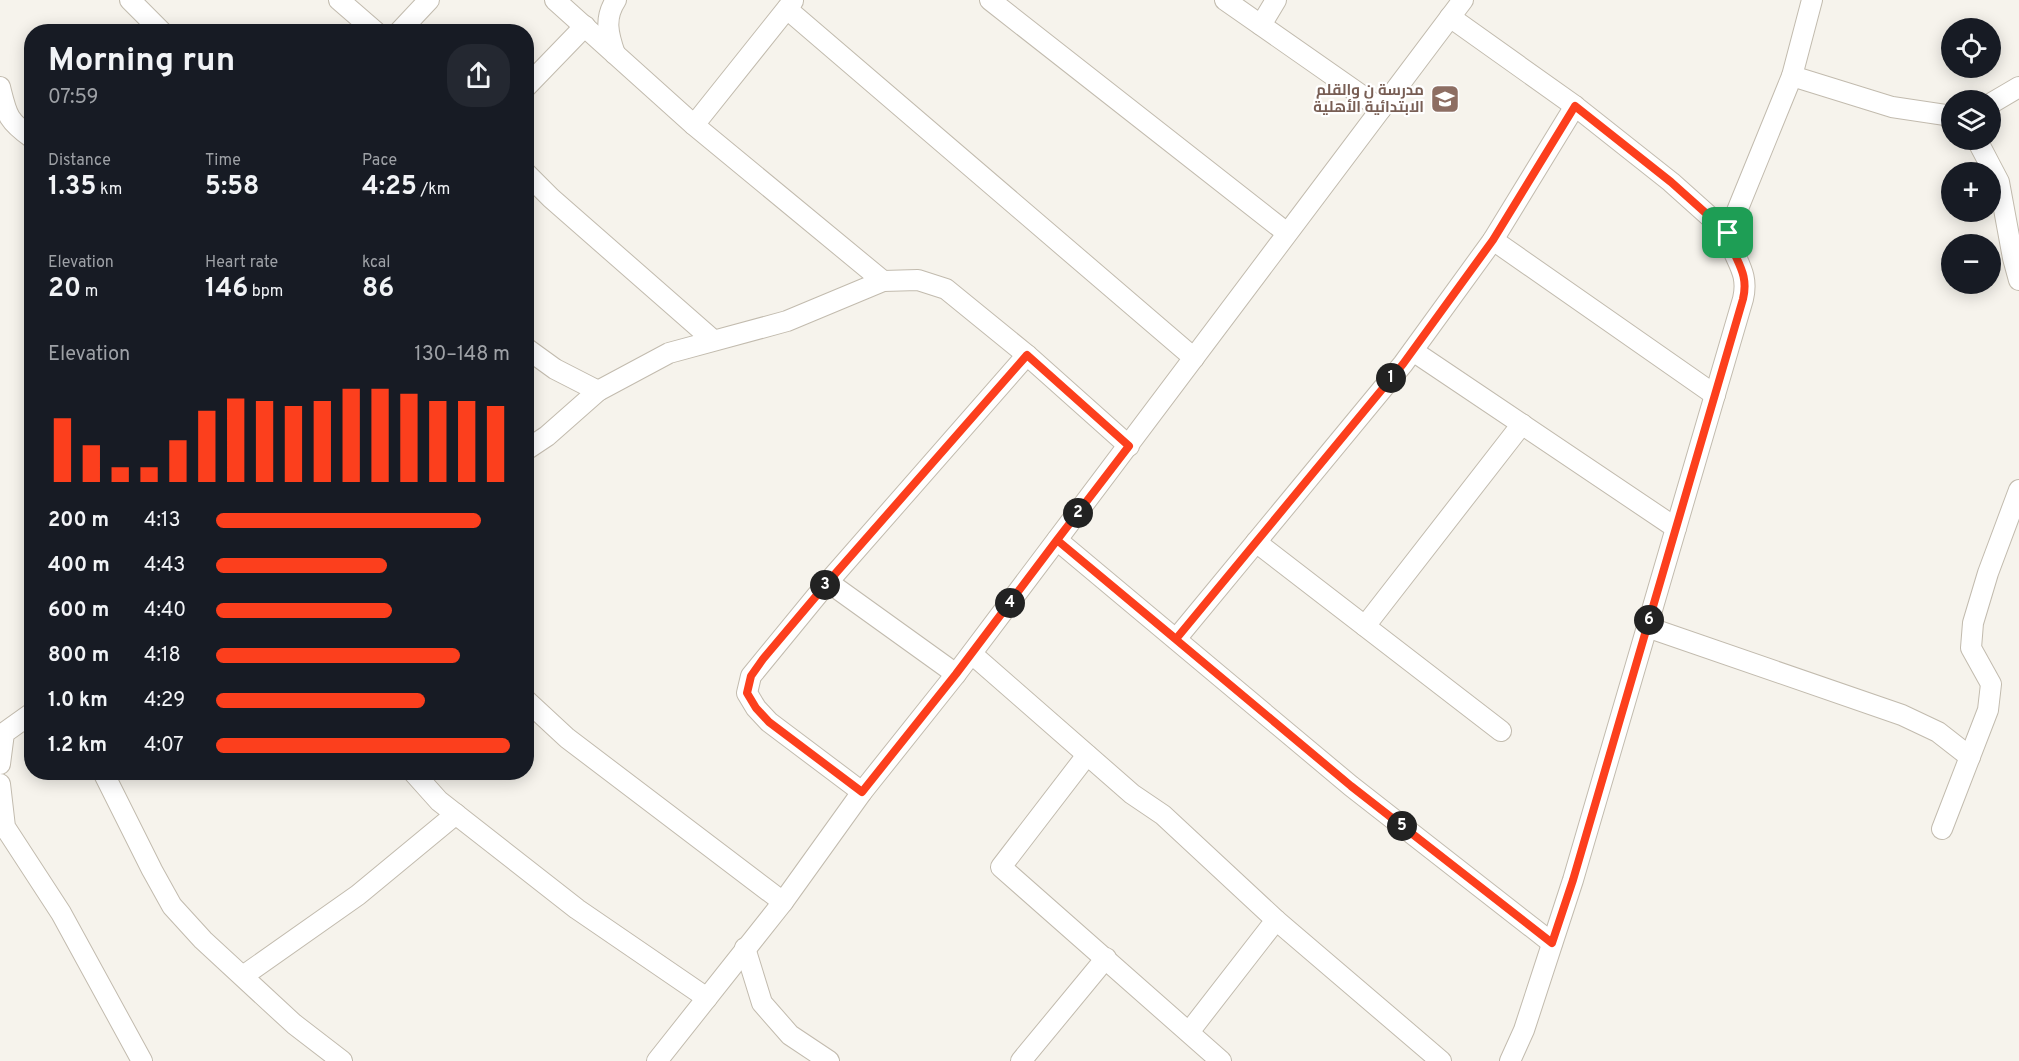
<!DOCTYPE html>
<html lang="en">
<head>
<meta charset="utf-8">
<style>
  body { margin:0; font-family:Overpass,Cairo,sans-serif; background:#242831; color:#f1f3f6; height:100vh; display:flex; flex-direction:column; font-size:22px; white-space:nowrap }
  * { box-sizing:border-box; margin:0 }
  p { font-size:20px; color:#9ea1a6 }
  .icon { flex:none; width:33px; height:33px; fill:none; stroke:currentColor; stroke-width:2; stroke-linecap:round; stroke-linejoin:round }
  .map { position:relative; flex:1; overflow:hidden }
  .side { position:absolute; left:24px; top:24px; width:510px; height:756px; display:flex; flex-direction:column; background:#171b24; border-radius:24px; box-shadow:0 3px 15px #0003 }
  .side>* { flex:none }
  .controls { position:absolute; left:1941px; top:18px; display:grid; gap:12px }
  .controls a { display:grid; place-items:center; width:60px; height:60px; border-radius:50%; background:#171b24; box-shadow:0 3px 15px #0003; font-size:30px }
  .pin { position:absolute; display:grid; place-items:center; width:51px; height:51px; color:#fff; margin:-26px; border-radius:12px; box-shadow:0 3px 9px #0006 }
  .km { position:absolute; width:30px; height:30px; margin:-15px; border-radius:50%; background:#222; color:#fff; font-size:16px; line-height:30px; text-align:center }
  .round { display:grid; place-items:center; flex:none; width:63px; height:63px; border-radius:24px; background:#242831 }
  .summary { display:flex; align-items:center; justify-content:space-between; height:102px; padding:0 24px }
  h1 { font-size:33px; font-weight:700; line-height:45px }
  .figures { display:grid; grid-template-columns:repeat(3,1fr); gap:9px; height:102px; padding:6px 24px }
  .figures div { display:grid; align-content:center }
  .figures b { font-size:26px; font-weight:700 }
  .figures small { font-size:16px; font-weight:400 }
  .figures p { font-size:16px }
  .chart { height:168px; padding:12px 24px }
  .chart p { display:flex; justify-content:space-between }
  .chart svg { width:100%; height:108px; margin-top:6px; stroke:#fc3f1d; stroke-width:6 }
  ul { padding:0 24px; list-style:none; font-size:20px }
  li { display:grid; grid-template-columns:96px 72px 1fr; align-items:center; height:45px }
  li i { height:15px; border-radius:8px; background:#fc3f1d }
  .map>svg:first-child { display:block }
</style>
</head>
<body>
<div class="map">
<svg width="2019" height="1061" viewBox="0 0 2019 1061">
  <rect width="100%" height="100%" fill="#f6f3ec"/>
  <g fill="none" stroke-linecap="round" stroke-linejoin="round">
    <g stroke="#c2bbae" stroke-width="22">
      <g id="minor">
        <polyline points="130,0 162,32"/>
        <polyline points="339,0 376,32"/>
        <polyline points="555,0 694,125 883,281"/>
        <polyline points="990,0 1287,233"/>
        <polyline points="1225,0 1381,109"/>
        <polyline points="787,9 1194,358"/>
        <polyline points="1450,17 1575,106 1671,182 1728,233"/>
        <polyline points="1261,25 1276,0"/>
        <polyline points="399,32 429,0"/>
        <path d="M615,54c-7,-20 -11,-36 1,-54"/>
        <polyline points="1792,76 1812,0"/>
        <path d="M0,87c7,28 7,33 32,51"/>
        <polyline points="526,87 585,26"/>
        <polyline points="1990,104 2019,87"/>
        <polyline points="694,125 793,1"/>
        <polyline points="1977,140 1999,182 2013,258 2019,280"/>
        <polyline points="526,173 551,198 713,340"/>
        <polyline points="1493,240 1715,395"/>
        <polyline points="526,348 555,369 598,391"/>
        <polyline points="1413,351 1676,528"/>
        <polyline points="526,450 547,436 598,391 669,353 787,321 883,281 918,280 946,289 1027,355 1129,446"/>
        <polyline points="1057,540 1351,786 1552,943"/>
        <polyline points="1256,542 1501,731"/>
        <polyline points="828,582 956,674"/>
        <polyline points="1365,626 1522,424"/>
        <polyline points="1647,627 1902,715 1938,732 1970,757"/>
        <polyline points="1176,639 1403,364 1493,240 1575,106"/>
        <polyline points="972,654 1132,794 1163,815 1276,920 1189,1032"/>
        <polyline points="526,700 567,738 783,902"/>
        <polyline points="1087,755 1001,867 1221,1061"/>
        <polyline points="0,764 4,733 32,713"/>
        <polyline points="103,772 152,870 172,906 203,940 294,1024 342,1061"/>
        <polyline points="413,772 439,801 577,909 707,998"/>
        <polyline points="0,784 5,827 61,913 142,1061"/>
        <polyline points="862,792 769,722 756,708 747,693 751,676 828,582 1027,355"/>
        <polyline points="1942,829 1988,710 1991,684 1971,648 1973,623 1988,573 2019,490"/>
        <polyline points="1276,920 1441,1061"/>
        <polyline points="745,948 762,1003 790,1035 829,1061"/>
        <polyline points="243,976 358,895 456,814"/>
        <polyline points="657,1061 783,902 862,792 956,674 1463,0"/>
        <polyline points="1021,1061 1106,958"/>
        <path d="M1510,1061l14,-31 49,-150 170,-581c7,-29 -11,-40 -15,-66l64,-157 100,31 60,9"/>
      </g>
    </g>
    <use href="#minor" stroke="#fff" stroke-width="20"/>
  </g>
  <g fill="none" stroke-linecap="round" stroke-linejoin="round">
    <g stroke="#fff" stroke-width="12">
      <path id="route" d="M1728,233l-57,-51 -96,-76 -82,134 -90,124 -227,275 -119,-99 72,-94 -102,-91 -199,227 -65,77 -12,17 -4,17 9,15 13,14 93,70 94,-118 101,-134 294,246 201,157 21,-63 170,-581c7,-29 -11,-40 -15,-66"/>
    </g>
    <use href="#route" stroke="#fc3f1d" stroke-width="8"/>
  </g>
  <defs>
    <g id="school-square" transform="scale(1.5)"><rect x="-9" y="-9" width="18" height="18" rx="4" fill="#8d6e63" stroke="#fff"/><path d="M0-5L7-2L0 1L-7-2ZM-4 1L0 2.5L4 1V4Q0 6-4 4Z" fill="#fff"/></g>
  </defs>
  <g fill-rule="evenodd">
    <use href="#school-square" x="1445" y="99"/>
  </g>
  <g text-anchor="middle" stroke-width="4.5" stroke-linejoin="round" paint-order="stroke">
    <g font-size="15" font-weight="bold" fill="#785e54" stroke="#fff" text-anchor="end">
      <text x="1424" y="95">مدرسة ن والقلم<tspan x="1424" dy="17">الابتدائية الأهلية</tspan></text>
    </g>
  </g>
</svg>
<div class="controls">
<a><svg class="icon" aria-label="locate" viewBox="0 0 24 24"><circle cx="12" cy="12" r="6"/><path d="M12 2v4M12 18v4M2 12h4M18 12h4"/></svg></a>
<a><svg class="icon" aria-label="layers" viewBox="0 0 24 24"><path d="M12 4l9 5-9 5-9-5zM3 14l9 5 9-5"/></svg></a>
<a>+</a>
<a>−</a>
</div>
<div class="pin" style="left:1728px;top:233px;background:#1e9e55"><svg class="icon" aria-label="arrive" viewBox="0 0 24 24"><path d="M6 21V4h12l-3 4 3 4H6"/></svg></div>
<b class="km" style="left:1391px;top:378px">1</b>
<b class="km" style="left:1078px;top:513px">2</b>
<b class="km" style="left:825px;top:585px">3</b>
<b class="km" style="left:1010px;top:603px">4</b>
<b class="km" style="left:1402px;top:826px">5</b>
<b class="km" style="left:1649px;top:620px">6</b>
<section class="side">
<div class="summary"><div><h1>Morning run</h1><p>07:59</p></div><a class="round"><svg class="icon" aria-label="share" viewBox="0 0 24 24"><path d="M12 15V3M7 8l5-5 5 5M5 13v7h14v-7"/></svg></a></div>
<div class="figures">
<div><p>Distance</p><b>1.35<small> km</small></b></div>
<div><p>Time</p><b>5:58</b></div>
<div><p>Pace</p><b>4:25<small> /km</small></b></div>
</div>
<div class="figures">
<div><p>Elevation</p><b>20<small> m</small></b></div>
<div><p>Heart rate</p><b>146<small> bpm</small></b></div>
<div><p>kcal</p><b>86</b></div>
</div>
<div class="chart"><p><span>Elevation</span>130–148 m</p>
<svg viewBox="0 0 160 44" preserveAspectRatio="none"><path d="M5 44V18M15 44V29M25 44V38M35 44V38M45 44V27M55 44V15M65 44V10M75 44V11M85 44V13M95 44V11M105 44V6M115 44V6M125 44V8M135 44V11M145 44V11M155 44V13"/></svg>
</div>
<ul>
<li><b>200 m</b>4:13<i style="width:90%"></i></li>
<li><b>400 m</b>4:43<i style="width:58%"></i></li>
<li><b>600 m</b>4:40<i style="width:60%"></i></li>
<li><b>800 m</b>4:18<i style="width:83%"></i></li>
<li><b>1.0 km</b>4:29<i style="width:71%"></i></li>
<li><b>1.2 km</b>4:07<i style="width:100%"></i></li>
</ul>
</section>
</div>
</body>
</html>
